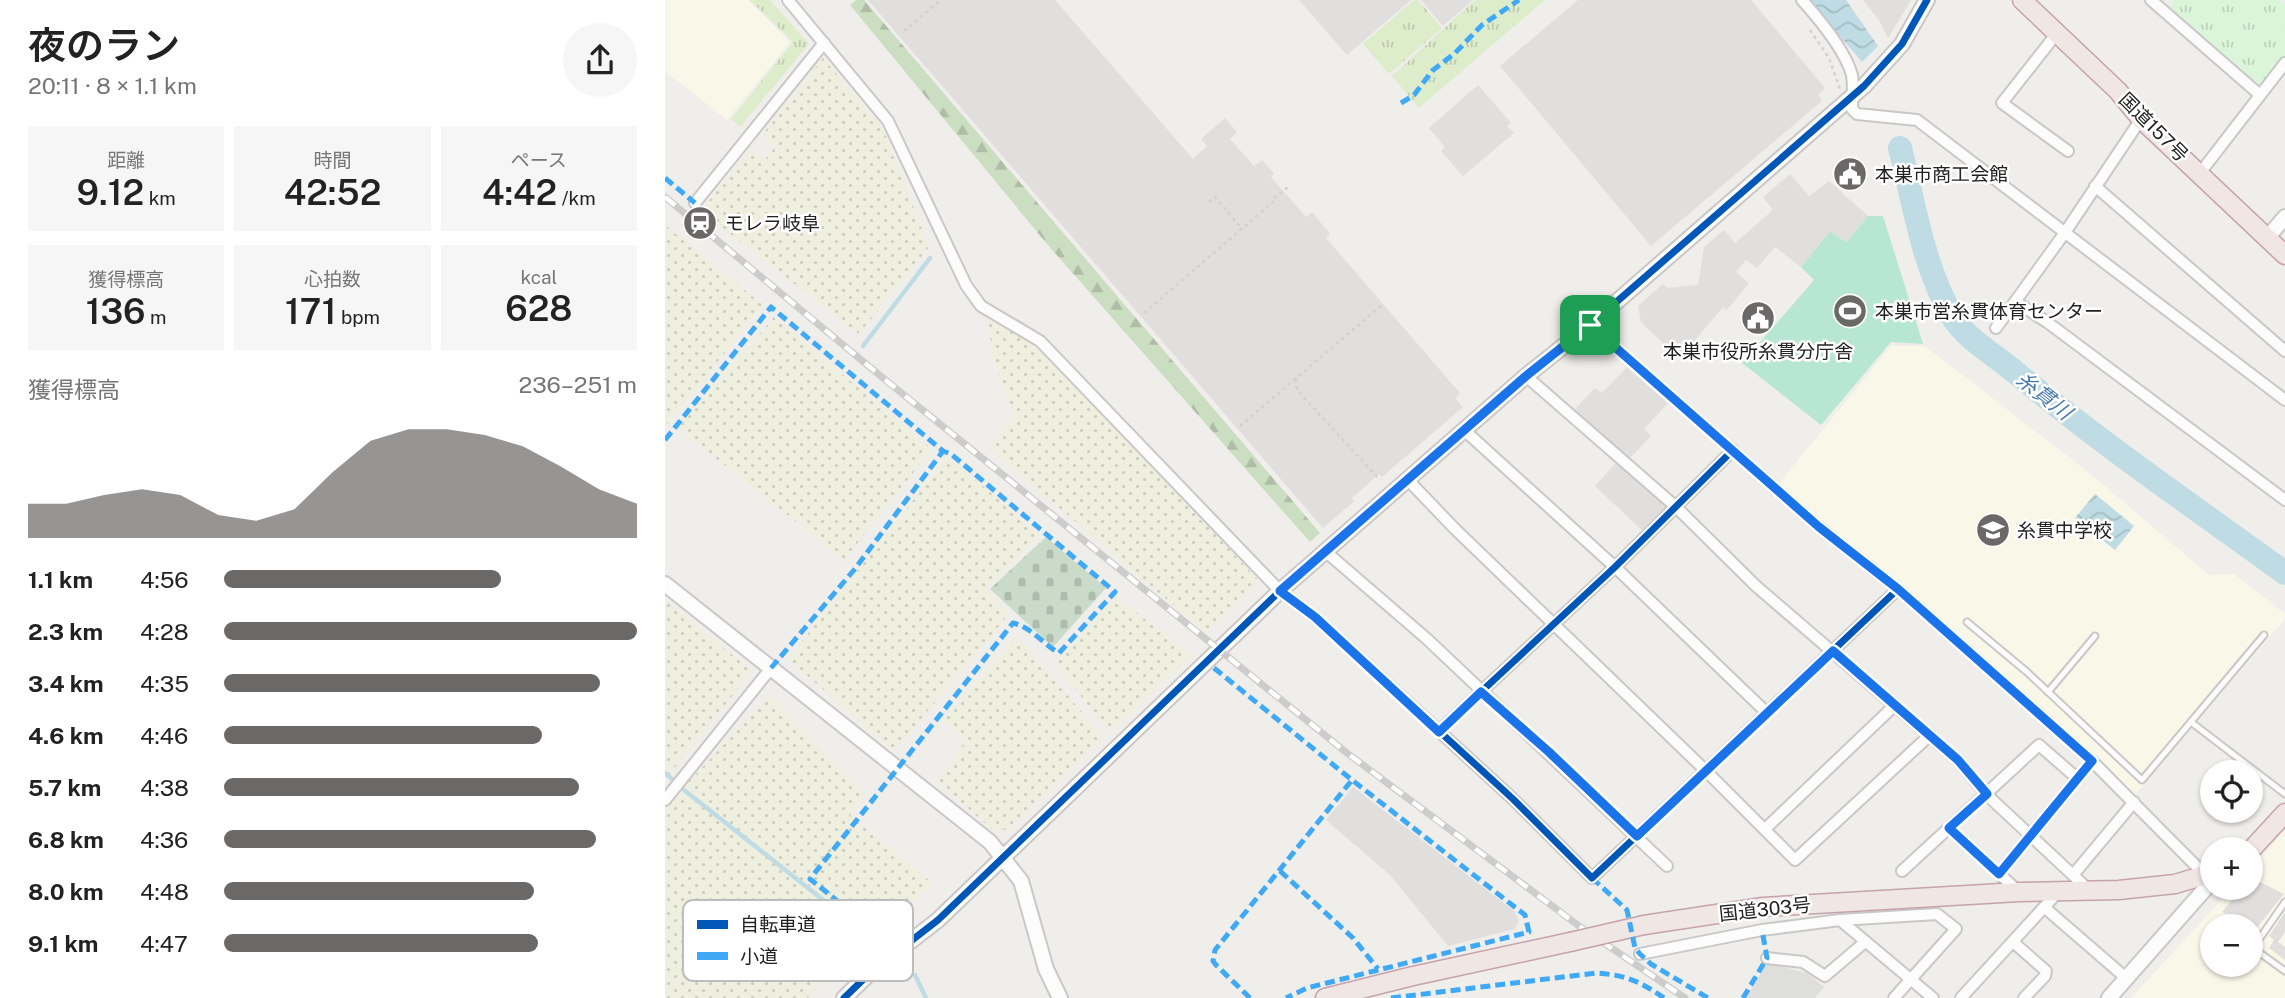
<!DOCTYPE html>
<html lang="ja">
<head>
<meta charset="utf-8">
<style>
  body { margin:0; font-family:"Public Sans","Noto Sans JP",sans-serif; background:#f6f6f6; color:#222; height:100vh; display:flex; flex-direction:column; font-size:26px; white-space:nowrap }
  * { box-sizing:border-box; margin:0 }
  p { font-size:23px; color:#767676 }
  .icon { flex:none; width:38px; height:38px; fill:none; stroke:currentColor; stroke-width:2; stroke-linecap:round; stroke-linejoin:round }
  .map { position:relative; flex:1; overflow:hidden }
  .side { display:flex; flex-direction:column; background:#fff; width:665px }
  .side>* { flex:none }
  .tools { position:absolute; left:1535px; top:760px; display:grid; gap:14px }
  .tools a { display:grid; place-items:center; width:63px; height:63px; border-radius:50%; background:#fff; box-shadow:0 2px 5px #0004; font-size:35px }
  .pin { position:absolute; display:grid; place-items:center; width:60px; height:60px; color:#fff; margin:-30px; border-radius:14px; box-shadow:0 4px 10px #0006 }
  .round { display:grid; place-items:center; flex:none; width:74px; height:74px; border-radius:37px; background:#f6f6f6 }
  .overview { display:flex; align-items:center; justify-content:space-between; height:119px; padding:0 28px }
  h1 { font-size:38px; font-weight:600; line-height:52px }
  .stats { display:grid; grid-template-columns:repeat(3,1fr); gap:10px; height:119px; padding:7px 28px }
  .stats div { display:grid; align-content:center; border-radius:0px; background:#f6f6f6; text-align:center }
  .stats b { font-size:35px; font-weight:600 }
  .stats small { font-size:19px; font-weight:400 }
  .stats p { font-size:19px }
  .chart { height:196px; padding:14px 28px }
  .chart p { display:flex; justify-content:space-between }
  .chart svg { width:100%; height:126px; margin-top:7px; fill:#6a6968; opacity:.7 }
  ul { padding:0 28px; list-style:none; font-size:23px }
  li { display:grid; grid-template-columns:112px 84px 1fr; align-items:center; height:52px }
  li i { height:18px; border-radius:9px; background:#6a6968 }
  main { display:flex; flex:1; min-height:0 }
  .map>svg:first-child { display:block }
</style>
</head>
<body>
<main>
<section class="side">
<div class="overview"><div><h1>夜のラン</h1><p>20:11 · 8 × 1.1 km</p></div><a class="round"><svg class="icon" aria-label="share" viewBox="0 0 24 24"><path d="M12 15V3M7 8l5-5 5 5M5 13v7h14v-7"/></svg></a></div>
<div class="stats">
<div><p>距離</p><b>9.12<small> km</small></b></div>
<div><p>時間</p><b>42:52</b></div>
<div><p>ペース</p><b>4:42<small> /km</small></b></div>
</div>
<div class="stats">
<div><p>獲得標高</p><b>136<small> m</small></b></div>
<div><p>心拍数</p><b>171<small> bpm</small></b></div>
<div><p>kcal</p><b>628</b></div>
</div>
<div class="chart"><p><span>獲得標高</span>236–251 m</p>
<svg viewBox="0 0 160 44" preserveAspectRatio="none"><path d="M0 44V32L10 32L20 29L30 27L40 29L50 36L60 38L70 34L80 21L90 10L100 6L110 6L120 8L130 12L140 19L150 27L160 32V44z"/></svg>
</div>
<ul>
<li><b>1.1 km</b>4:56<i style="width:67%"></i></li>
<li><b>2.3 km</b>4:28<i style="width:100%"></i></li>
<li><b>3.4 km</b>4:35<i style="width:91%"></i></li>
<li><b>4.6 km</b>4:46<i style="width:77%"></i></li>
<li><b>5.7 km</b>4:38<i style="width:86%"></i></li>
<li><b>6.8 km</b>4:36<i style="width:90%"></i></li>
<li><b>8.0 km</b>4:48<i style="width:75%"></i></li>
<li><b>9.1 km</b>4:47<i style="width:76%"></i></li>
</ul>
</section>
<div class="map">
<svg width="1620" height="998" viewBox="0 0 1620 998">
  <defs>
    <pattern id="farmland-dots" width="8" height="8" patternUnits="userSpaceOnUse" patternTransform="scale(1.75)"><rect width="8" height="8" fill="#efefdf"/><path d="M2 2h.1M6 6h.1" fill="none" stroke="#cdcdbf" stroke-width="1.8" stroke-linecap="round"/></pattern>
    <pattern id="grass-tufts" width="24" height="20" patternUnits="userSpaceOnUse" patternTransform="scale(1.75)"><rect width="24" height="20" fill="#ddeccb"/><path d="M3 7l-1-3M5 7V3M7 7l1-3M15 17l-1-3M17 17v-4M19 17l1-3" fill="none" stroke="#bdcaae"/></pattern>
    <pattern id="forest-firs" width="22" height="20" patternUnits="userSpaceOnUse" patternTransform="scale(1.75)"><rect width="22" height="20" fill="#cbdec1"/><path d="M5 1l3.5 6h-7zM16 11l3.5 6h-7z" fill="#aebea6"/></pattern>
    <pattern id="cemetery-stones" width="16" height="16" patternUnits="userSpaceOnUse" patternTransform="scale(1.75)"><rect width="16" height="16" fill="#cadbca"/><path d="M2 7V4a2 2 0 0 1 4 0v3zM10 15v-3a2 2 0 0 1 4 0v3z" fill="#adbcad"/></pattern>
    <pattern id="park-tufts" width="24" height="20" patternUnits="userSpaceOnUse" patternTransform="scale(1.75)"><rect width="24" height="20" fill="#daf5da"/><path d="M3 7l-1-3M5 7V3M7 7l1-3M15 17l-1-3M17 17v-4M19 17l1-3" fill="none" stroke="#bbd2bb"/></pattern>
    <pattern id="water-waves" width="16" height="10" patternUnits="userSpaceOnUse" patternTransform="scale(1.75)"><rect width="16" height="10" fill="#bfdbe3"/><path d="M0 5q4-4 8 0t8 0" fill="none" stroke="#a4bcc2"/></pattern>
  </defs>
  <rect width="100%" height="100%" fill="#f0eeeb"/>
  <g fill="#f8f7e8" fill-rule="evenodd">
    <polygon points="0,0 83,0 125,42 62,120 0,71"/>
    <polygon points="1226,346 1260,346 1428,476 1544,575 1569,574 1620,614 1620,619 1469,796 1112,486"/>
    <path d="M1620,830v168h-154l102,-111h18v-19zM1547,926h39v38h-39z"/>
  </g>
  <polygon fill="#dededc" points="1107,964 1142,973 1159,987 1150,998 1081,998 1101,965"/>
  <g fill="url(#farmland-dots)">
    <polygon points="158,58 218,129 264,247 194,334 36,211 85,149 100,160 111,146 97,135"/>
    <polygon points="0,225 98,305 0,427"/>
    <polygon points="109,317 267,449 179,560 13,428"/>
    <polygon points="323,317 375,343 593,580 541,633 324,448 349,416 328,360"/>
    <polygon points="283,456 375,535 320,588 344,614 229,751 123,659"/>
    <polygon points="451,597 527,655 444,732 391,664"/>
    <polygon points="0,600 87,671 0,780"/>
    <polygon points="352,636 439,738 342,829 330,832 273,782 302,739 278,721"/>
    <polygon points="105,696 201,793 185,816 269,884 159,978 143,998 0,998 0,810 13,793"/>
  </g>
  <g fill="url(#grass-tufts)">
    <polygon points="85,0 105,0 144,44 75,127 66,119 128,42"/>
    <polygon points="749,0 753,0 777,28 724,74 698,44"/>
    <polygon points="810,0 880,0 754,108 727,76"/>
  </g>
  <polygon fill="url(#forest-firs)" points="191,0 199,0 655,533 645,542 382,244 185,5"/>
  <polygon fill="url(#cemetery-stones)" points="381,537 441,588 388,647 325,589"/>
  <polygon fill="url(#park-tufts)" points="1507,0 1614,0 1620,4 1620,55 1596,87 1591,88 1505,10"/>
  <polygon fill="#b7e6d2" points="1203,216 1218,216 1258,344 1226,342 1156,425 1077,363 1149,280 1136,267 1165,231 1181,242"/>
  <g fill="#e0dfde">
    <polygon points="203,0 390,0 528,159 542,146 536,139 560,118 572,132 565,139 589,166 597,160 609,173 606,177 641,217 647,212 665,234 661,238 795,393 790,398 798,407 717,477 714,474 687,498 689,501 658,528"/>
    <polygon points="634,0 746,0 682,55"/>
    <polygon points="756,0 808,0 778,26"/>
    <polygon points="913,0 1086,0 1160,88 1153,95 1157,101 986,246 835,66"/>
    <polygon points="1198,0 1246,0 1223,38 1214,20"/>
    <polygon points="813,85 846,123 842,126 849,133 798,176 776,151 780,147 764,128"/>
    <polygon points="1125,174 1144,196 1164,181 1203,216 1181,242 1165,231 1136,267 1110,247 1092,268 1081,260 1071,272 1084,283 1062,310 1058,307 1014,359 976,322 973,306 998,284 1002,288 1033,285 1039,247 1059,230 1070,243 1108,210 1098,197"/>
    <polygon points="964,365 1004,402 979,429 986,436 964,459 910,409 930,388 937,393"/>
    <polygon points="953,461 1004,508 980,533 930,486"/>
    <polygon points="688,787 849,911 854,921 850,929 783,946 725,875 661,820"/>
    <polygon points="1587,878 1619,894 1586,935 1586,926 1572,926 1576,921 1557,912 1578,887 1586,887"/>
    <polygon points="1620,912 1620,932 1613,942 1620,947 1620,960 1604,948 1609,940 1604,936"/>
  </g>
  <g fill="url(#water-waves)">
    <polygon points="1144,0 1181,0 1213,46 1197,62"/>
    <polygon points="1430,494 1469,526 1450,550 1410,518"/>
  </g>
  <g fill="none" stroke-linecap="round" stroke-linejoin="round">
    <g stroke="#bfdbe3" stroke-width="4.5">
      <polyline points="198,346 265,258"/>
      <polyline points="0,773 7,779"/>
      <polyline points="19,790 214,944"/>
      <polyline points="250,975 261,998"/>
    </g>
    <path stroke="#bfdbe3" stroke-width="24" d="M1235,148c14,55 23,118 52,168 15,24 42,38 63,56 87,72 179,135 270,201"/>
    <g stroke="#c9c8c7" stroke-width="9">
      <g id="service">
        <polyline points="1302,622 1362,672 1477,780 1599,635"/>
        <polyline points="1383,692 1430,636"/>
        <polyline points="1526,722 1620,794"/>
        <polyline points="1620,902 1588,948 1620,971"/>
      </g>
    </g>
    <g stroke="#c9c8c7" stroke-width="14">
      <g id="minor">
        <polyline points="123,0 223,121 301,285 316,306 375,341 615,591 650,617 774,731"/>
        <path d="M1137,0c17,19 43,50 50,75 2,11 0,24 0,34l5,5 60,6 368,280"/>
        <polyline points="1486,0 1595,95"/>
        <polyline points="1392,33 1337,103 1403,151"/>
        <polyline points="1535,173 1620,63"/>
        <polyline points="1430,186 1620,351"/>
        <polyline points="30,203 159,43"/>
        <polyline points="1351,302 1382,322 1620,500"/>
        <polyline points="925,325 1154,527 1233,589 1427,761 1540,875"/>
        <polyline points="1331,328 1401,231 1476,119"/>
        <polyline points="861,376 1010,506 1091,586 1293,760 1322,795 1425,891"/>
        <polyline points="799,430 950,567 1102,713"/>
        <polyline points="1068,450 950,567 774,731 848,799 927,878 1233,589"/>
        <polyline points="742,479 790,529 1040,770 1130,860 1265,735"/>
        <polyline points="660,551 762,639 1002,866"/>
        <polyline points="0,800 106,668"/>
        <polyline points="1284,828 1354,892"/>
        <polyline points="1100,829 1230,705"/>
        <polyline points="1237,871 1374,745 1413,779"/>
        <polyline points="1334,874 1427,761"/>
        <polyline points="1408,875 1469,802"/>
        <polyline points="1379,907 1461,978"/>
        <polyline points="1175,920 1268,998"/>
        <polyline points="1348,942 1381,971 1380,976 1359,998"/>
        <polyline points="975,954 1097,930 1175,920 1272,914 1291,929 1229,998"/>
        <polyline points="1102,958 1138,962 1160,976 1200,942"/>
        <polyline points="1296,998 1393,892"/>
      </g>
    </g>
    <g stroke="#c9c8c7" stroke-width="18">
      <g id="tertiary">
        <polyline points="1602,238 1620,217"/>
        <polyline points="0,584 325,842 356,881 381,969 395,998"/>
        <polyline points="179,998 206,972 273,920 615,591 861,376 925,325 1199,86 1237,44 1262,0"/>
        <polyline points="1444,998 1547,881"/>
      </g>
    </g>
    <g stroke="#c5a2ac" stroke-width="21">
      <g id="trunk">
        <polyline points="1357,0 1453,91 1476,119 1620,255"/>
        <polyline points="1586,850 1620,813"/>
        <polyline points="979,925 1098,907 1354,892 1454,890 1510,884 1547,873"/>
        <polyline points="660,998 748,976 905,942"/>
      </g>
    </g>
    <g stroke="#dccecd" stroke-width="2.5" stroke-dasharray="3.5 3.5" stroke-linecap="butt">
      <polyline points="1145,30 1164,58 1175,89"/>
      <polyline points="239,31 276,0"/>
      <polyline points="544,202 550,197 577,229"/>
      <polyline points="479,313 609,201 608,199 623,187"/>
      <polyline points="631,379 632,390 715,480"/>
      <polyline points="575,426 718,304"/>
    </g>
    <use href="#service" stroke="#fdfcfc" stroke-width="5"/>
    <use href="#minor" stroke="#fdfcfc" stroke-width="10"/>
    <use href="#tertiary" stroke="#fdfcfc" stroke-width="14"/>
    <use href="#trunk" stroke="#f0e6e4" stroke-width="18"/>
    <g stroke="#ccc" stroke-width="7">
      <polyline id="rail" points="0,197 218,378 682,753 914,926 1020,998"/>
    </g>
    <use href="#rail" stroke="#fff" stroke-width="4.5" stroke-dasharray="13" stroke-linecap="butt"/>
    <g stroke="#c5a2ac" stroke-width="21" stroke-linecap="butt">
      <polyline id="trunk-bridge" points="905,942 979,925"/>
    </g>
    <use href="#trunk-bridge" stroke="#f0e6e4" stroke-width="18"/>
    <g stroke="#3fa9f5" stroke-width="5" stroke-dasharray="10 5" stroke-linecap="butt">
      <polyline points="736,103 749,95 767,71 790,53 817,25 854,0"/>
      <polyline points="0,178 30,203"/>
      <path d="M0,440l106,-133 172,144 8,3 164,138 -56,61c-16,-9 -28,-26 -46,-30l-203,256 80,64"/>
      <polyline points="106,668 189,570 278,451"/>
      <polyline points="549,668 687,780 860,915 864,932 642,988 621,998"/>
      <polyline points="615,871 688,938 713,969"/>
      <polyline points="927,878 962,910 970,948 975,954 986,964 1043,998"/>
      <polyline points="585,998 551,965 548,961 550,950 687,780"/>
      <path d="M726,998l205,-25c29,2 44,8 68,25"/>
      <polyline points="1078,998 1102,958 1097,930"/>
    </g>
    <g stroke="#fff" stroke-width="11">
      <g id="cycleway">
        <polyline points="1068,450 950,567 774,731 848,799 927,878 1233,589"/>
        <polyline points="179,998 206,972 273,920 615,591 861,376 925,325 1199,86 1237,44 1262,0"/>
      </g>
    </g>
    <use href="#cycleway" stroke="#0057b8" stroke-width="7"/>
  </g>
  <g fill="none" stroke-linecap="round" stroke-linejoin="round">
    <g stroke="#fff" stroke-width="14">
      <polygon id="route" points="925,325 1154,527 1233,589 1427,761 1334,874 1284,828 1322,794 1293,760 1168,651 972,836 884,752 816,692 774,732 650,617 615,591 861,376"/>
    </g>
    <use href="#route" stroke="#1a73e8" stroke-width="9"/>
  </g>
  <defs>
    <g id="civic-disc" transform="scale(1.75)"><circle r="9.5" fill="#6a6968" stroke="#fff"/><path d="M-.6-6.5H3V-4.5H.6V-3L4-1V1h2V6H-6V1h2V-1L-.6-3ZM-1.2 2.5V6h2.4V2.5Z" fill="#fff"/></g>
    <g id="station-disc" transform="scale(1.75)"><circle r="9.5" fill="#6a6968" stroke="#fff"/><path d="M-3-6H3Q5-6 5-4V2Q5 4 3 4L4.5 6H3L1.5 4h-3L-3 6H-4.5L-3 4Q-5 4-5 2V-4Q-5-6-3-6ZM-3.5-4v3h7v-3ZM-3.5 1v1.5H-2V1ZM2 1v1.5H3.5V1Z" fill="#fff"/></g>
    <g id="stadium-disc" transform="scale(1.75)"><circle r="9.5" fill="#6a6968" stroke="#fff"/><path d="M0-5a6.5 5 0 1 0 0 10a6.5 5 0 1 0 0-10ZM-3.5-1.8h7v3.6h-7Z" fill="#fff"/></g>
    <g id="school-disc" transform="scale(1.75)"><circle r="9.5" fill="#6a6968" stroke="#fff"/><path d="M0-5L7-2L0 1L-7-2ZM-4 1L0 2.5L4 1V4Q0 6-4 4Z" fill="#fff"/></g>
  </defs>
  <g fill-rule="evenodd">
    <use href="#civic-disc" x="1185" y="174"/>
    <use href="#station-disc" x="35" y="223"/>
    <use href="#stadium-disc" x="1185" y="311"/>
    <use href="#civic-disc" x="1093" y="318"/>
    <use href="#school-disc" x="1328" y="530"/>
  </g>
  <g text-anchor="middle" stroke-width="5" stroke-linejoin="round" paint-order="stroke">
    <g font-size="19" fill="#222" stroke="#fff">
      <text transform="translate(1489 127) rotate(45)" y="7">国道157号</text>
      <text transform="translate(1100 909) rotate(-6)" y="7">国道303号</text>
    </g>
    <g font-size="19" fill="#222" stroke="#fff" text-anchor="start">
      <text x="1210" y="181">本巣市商工会館</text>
      <text x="60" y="230">モレラ岐阜</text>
      <text x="1210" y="318">本巣市営糸貫体育センター</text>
      <text x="1093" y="358" text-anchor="middle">本巣市役所糸貫分庁舎</text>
      <text x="1352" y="537">糸貫中学校</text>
    </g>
    <g font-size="21" font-style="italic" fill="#4a7aab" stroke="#fff">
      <text transform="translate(1379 396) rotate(38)" y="7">糸貫川</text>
    </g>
  </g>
  <rect x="18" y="900" width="230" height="81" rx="10" fill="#fff" stroke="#bdbdbd" stroke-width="2"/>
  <rect x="32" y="920" width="31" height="9" fill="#0057b8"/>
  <rect x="32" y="952" width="31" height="8" fill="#3fa9f5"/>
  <g font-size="19" fill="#222">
    <text x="75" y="931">自転車道</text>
    <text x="75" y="963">小道</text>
  </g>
</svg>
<div class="tools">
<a><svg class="icon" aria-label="locate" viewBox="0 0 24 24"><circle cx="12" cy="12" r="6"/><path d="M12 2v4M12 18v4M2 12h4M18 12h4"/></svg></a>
<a>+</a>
<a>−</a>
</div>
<div class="pin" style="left:925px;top:325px;background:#1e9e55"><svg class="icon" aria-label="arrive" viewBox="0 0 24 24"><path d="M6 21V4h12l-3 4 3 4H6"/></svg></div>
</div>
</main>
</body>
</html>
